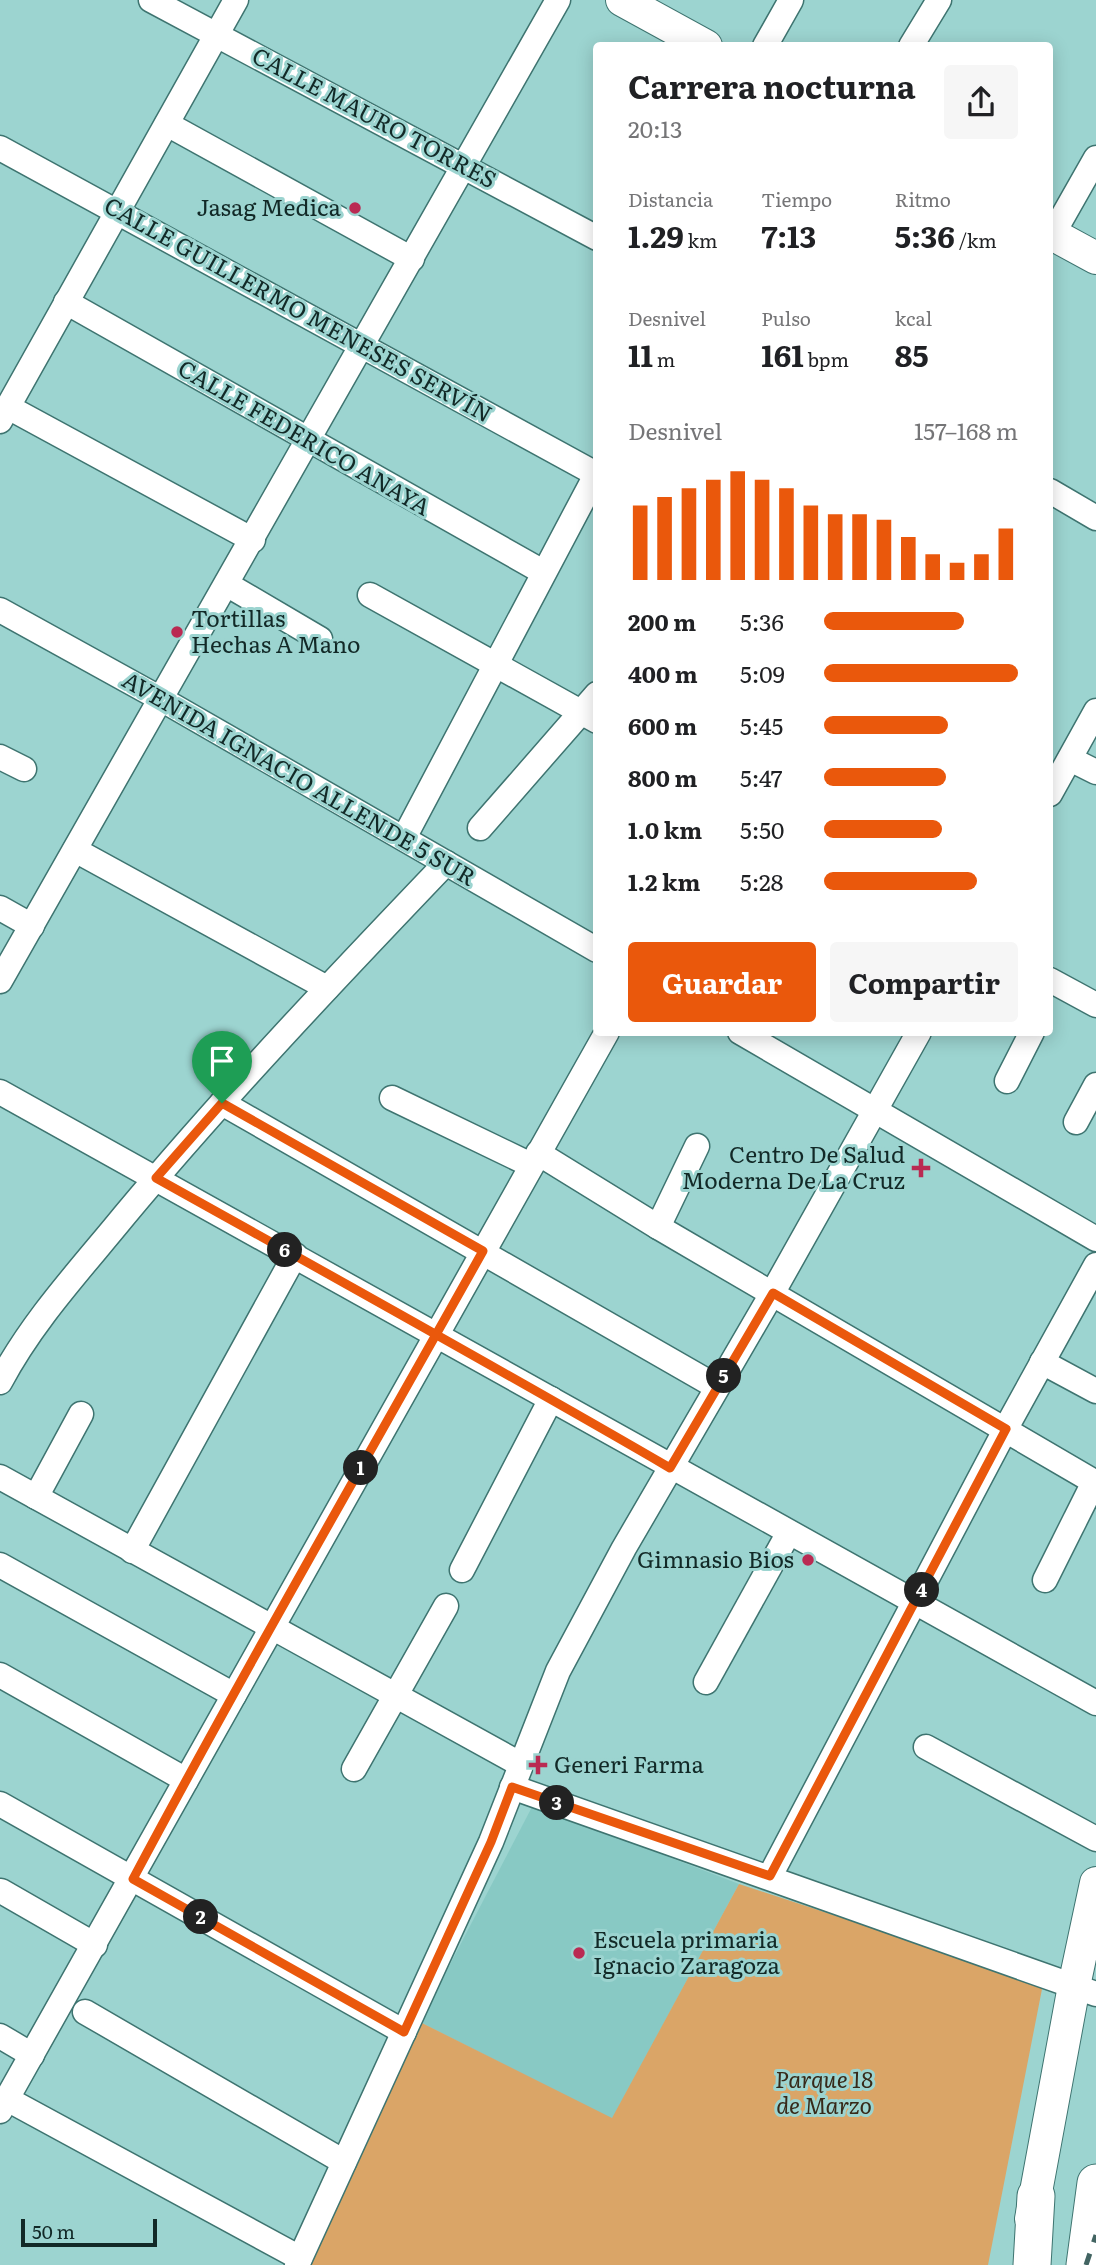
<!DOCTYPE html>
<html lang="es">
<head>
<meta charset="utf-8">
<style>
  body { margin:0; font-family:Literata,serif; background:#f6f6f6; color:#202124; height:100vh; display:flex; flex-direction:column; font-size:26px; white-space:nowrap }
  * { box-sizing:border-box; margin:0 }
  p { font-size:23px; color:#757577 }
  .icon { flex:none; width:38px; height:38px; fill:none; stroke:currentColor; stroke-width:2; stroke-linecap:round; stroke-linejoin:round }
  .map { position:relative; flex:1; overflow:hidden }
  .side { position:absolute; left:593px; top:42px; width:460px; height:994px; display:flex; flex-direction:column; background:#fff; border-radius:7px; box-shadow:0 4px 18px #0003 }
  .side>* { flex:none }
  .scale { position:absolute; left:21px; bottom:18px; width:136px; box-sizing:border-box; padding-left:7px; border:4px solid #122927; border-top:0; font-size:19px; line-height:24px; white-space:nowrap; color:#122927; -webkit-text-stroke:5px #9cd4d0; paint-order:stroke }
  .pin { position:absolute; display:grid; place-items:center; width:60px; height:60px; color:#fff; margin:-72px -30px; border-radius:50% 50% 50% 0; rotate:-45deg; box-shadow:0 0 7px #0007 }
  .pin .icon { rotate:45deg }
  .km { position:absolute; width:35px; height:35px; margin:-18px; border-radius:50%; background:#222; color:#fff; font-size:19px; line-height:35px; text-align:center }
  .round { display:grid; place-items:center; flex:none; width:74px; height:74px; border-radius:7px; background:#f6f6f6 }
  .overview { display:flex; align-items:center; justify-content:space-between; height:119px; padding:0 35px }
  h1 { font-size:32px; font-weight:700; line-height:52px }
  .stats { display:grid; grid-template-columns:repeat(3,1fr); gap:10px; height:119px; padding:7px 35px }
  .stats div { display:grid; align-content:center }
  .stats b { font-size:30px; font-weight:700 }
  .stats small { font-size:19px; font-weight:400 }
  .stats p { font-size:19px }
  .chart { height:196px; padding:14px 35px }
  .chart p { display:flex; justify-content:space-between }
  .chart svg { width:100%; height:126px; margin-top:7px; stroke:#ea580c; stroke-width:6 }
  .cta { display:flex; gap:14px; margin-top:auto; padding:14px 35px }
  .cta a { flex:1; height:80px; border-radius:7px; background:#ea580c; color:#fff; font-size:28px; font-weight:700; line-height:80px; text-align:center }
  .cta a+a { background:#f6f6f6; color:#202124 }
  ul { padding:0 35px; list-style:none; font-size:23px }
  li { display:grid; grid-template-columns:112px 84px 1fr; align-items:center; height:52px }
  li i { height:18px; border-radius:9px; background:#ea580c }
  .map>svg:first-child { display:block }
</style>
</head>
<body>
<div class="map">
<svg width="1096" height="2265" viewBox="0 0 1096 2265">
  <rect width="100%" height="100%" fill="#9cd4d0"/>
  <polygon fill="#88c9c4" points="533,1805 739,1884 612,2119 420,2022"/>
  <polygon fill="#daa567" points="739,1884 1043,1984 988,2265 309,2265 420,2022 612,2118"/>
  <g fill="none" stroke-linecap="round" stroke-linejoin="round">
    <g stroke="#3e7470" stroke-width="27">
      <g id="minor">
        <polyline points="151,0 597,238"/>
        <polyline points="765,46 791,0"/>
        <polyline points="911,46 939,0"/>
        <polyline points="167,124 412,259"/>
        <polyline points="0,148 596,474"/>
        <polyline points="1050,239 1096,158"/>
        <polyline points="66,302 543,572"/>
        <polyline points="8,407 253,540"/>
        <polyline points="0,421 236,0"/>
        <polyline points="1050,491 1096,518"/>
        <polyline points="228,585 320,639"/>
        <polyline points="370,595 597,721"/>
        <polyline points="0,610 161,699 597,950"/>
        <polyline points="0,757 24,769"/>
        <polyline points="1070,759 1096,772"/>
        <polyline points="1050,794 1096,711"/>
        <polyline points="480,828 597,694"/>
        <polyline points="404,838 597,473"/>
        <polyline points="75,850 327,988"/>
        <polyline points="0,908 32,926"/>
        <polyline points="1050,980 1096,1005"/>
        <polyline points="0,981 558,0"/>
        <polyline points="740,1032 1096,1239"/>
        <polyline points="1007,1081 1032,1032"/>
        <polyline points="0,1092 1096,1703"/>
        <polyline points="392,1098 531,1165"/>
        <polyline points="222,1103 717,1387"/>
        <polyline points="1076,1122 1096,1085"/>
        <polyline points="538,1153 658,1227 1096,1483"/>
        <polyline points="658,1227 697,1146"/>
        <polyline points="1042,1362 1096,1391"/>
        <path d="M0,1382c33,-62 80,-112 124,-166 102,-122 212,-238 322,-353"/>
        <polyline points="0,1477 520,1764"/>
        <polyline points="36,1497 81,1414"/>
        <polyline points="132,1551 295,1255"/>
        <polyline points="0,1565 234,1695"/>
        <polyline points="462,1570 551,1399"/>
        <polyline points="1045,1580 1094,1482"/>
        <polyline points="0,1675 186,1780"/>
        <polyline points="706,1682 788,1534"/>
        <polyline points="926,1747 1096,1839"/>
        <polyline points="354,1769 446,1606"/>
        <polyline points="512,1787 1096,1994"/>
        <polyline points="0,1804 404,2032"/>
        <polyline points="770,1876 1011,1419 1096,1265"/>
        <polyline points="1,1891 95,1945"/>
        <polyline points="85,2012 344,2162"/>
        <polyline points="0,2036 32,2055"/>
        <polyline points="7,2099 300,2258"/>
        <polyline points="0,2111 607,1032"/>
        <polyline points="297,2265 491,1842 558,1671 624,1548 773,1292 919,1032"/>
      </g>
    </g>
    <g stroke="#3e7470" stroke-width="34">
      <g id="major">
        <polyline points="622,0 706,46"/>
        <polyline points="1050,233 1096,258"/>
        <polyline points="1031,2219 1074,1986 1096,1883"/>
      </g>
    </g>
    <g stroke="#3e7470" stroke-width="39">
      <g id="highway">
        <polyline points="1032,2265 1036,2196"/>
        <polyline points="1085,2265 1096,2183"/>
      </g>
    </g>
    <use href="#minor" stroke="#fff" stroke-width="24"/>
    <use href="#major" stroke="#fff" stroke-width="32"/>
    <use href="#highway" stroke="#fff" stroke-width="37"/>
    <polyline stroke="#426462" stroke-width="5" stroke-dasharray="12 12" stroke-linecap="butt" points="1086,2265 1096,2235"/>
  </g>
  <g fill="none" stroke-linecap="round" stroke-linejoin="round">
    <g stroke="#fff" stroke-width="14">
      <path id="route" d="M222,1103l261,148c-117,209 -237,416 -350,628l271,153 87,-190 21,-55 258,89 236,-447 -233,-136 -103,175c-170,-99 -342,-194 -514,-290l66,-75"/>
    </g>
    <use href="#route" stroke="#ea580c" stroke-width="9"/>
  </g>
  <g fill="#ba2a52" stroke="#9cd4d0" stroke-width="2.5">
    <circle cx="355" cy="208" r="7"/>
    <circle cx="177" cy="632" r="7"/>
    <path d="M917.5 1157.5h7v7h7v7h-7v7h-7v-7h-7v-7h7z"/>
    <circle cx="808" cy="1560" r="7"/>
    <path d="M534.5 1754.5h7v7h7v7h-7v7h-7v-7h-7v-7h7z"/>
    <circle cx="579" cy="1953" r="7"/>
  </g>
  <g text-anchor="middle" stroke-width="6" stroke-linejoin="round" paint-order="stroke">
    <g font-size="23" fill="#122927" stroke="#9cd4d0">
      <text transform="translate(374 118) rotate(28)" y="8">CALLE MAURO TORRES</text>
      <text transform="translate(298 310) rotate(29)" y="8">CALLE GUILLERMO MENESES SERVÍN</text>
      <text transform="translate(304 438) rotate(30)" y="8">CALLE FEDERICO ANAYA</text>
      <text transform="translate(299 779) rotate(30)" y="8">AVENIDA IGNACIO ALLENDE 5 SUR</text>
    </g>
    <g font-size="23" fill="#122927" stroke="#9cd4d0" text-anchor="end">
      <text x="341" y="216">Jasag Medica</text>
      <text x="191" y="627" text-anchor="start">Tortillas<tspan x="191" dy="26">Hechas A Mano</tspan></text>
      <text x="905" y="1163">Centro De Salud<tspan x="905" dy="26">Moderna De La Cruz</tspan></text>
      <text x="794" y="1568">Gimnasio Bios</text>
      <text x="554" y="1773" text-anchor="start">Generi Farma</text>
      <text x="593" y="1948" text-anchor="start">Escuela primaria<tspan x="593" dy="26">Ignacio Zaragoza</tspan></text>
    </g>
    <g font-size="23" font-style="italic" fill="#372919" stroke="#9cd4d0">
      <text x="824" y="2088">Parque 18<tspan x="824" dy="26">de Marzo</tspan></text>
    </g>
  </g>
</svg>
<div class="scale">50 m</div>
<div class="pin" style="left:222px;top:1103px;background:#1e9e55"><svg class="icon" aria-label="arrive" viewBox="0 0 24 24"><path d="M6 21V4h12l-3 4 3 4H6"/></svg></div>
<b class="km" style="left:361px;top:1468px">1</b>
<b class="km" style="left:201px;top:1917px">2</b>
<b class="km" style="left:557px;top:1803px">3</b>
<b class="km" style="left:922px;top:1590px">4</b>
<b class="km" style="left:724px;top:1376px">5</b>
<b class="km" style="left:285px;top:1250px">6</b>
<section class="side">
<div class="overview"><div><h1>Carrera nocturna</h1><p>20:13</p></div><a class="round"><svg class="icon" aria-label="share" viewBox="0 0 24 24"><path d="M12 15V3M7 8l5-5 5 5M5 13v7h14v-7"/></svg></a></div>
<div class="stats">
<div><p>Distancia</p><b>1.29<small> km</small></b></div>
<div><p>Tiempo</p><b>7:13</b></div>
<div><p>Ritmo</p><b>5:36<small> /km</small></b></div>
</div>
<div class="stats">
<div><p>Desnivel</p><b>11<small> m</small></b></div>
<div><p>Pulso</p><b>161<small> bpm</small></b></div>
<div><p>kcal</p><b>85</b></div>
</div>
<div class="chart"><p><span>Desnivel</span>157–168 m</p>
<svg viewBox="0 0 160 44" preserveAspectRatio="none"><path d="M5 44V18M15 44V15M25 44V12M35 44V9M45 44V6M55 44V9M65 44V12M75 44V18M85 44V21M95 44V21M105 44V23M115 44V29M125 44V35M135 44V38M145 44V35M155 44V26"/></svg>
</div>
<ul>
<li><b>200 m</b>5:36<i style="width:72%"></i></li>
<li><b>400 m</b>5:09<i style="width:100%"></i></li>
<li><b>600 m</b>5:45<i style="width:64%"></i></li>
<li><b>800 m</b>5:47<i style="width:63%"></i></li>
<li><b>1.0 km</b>5:50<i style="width:61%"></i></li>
<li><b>1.2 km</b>5:28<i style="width:79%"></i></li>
</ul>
<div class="cta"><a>Guardar</a><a>Compartir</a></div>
</section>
</div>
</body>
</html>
